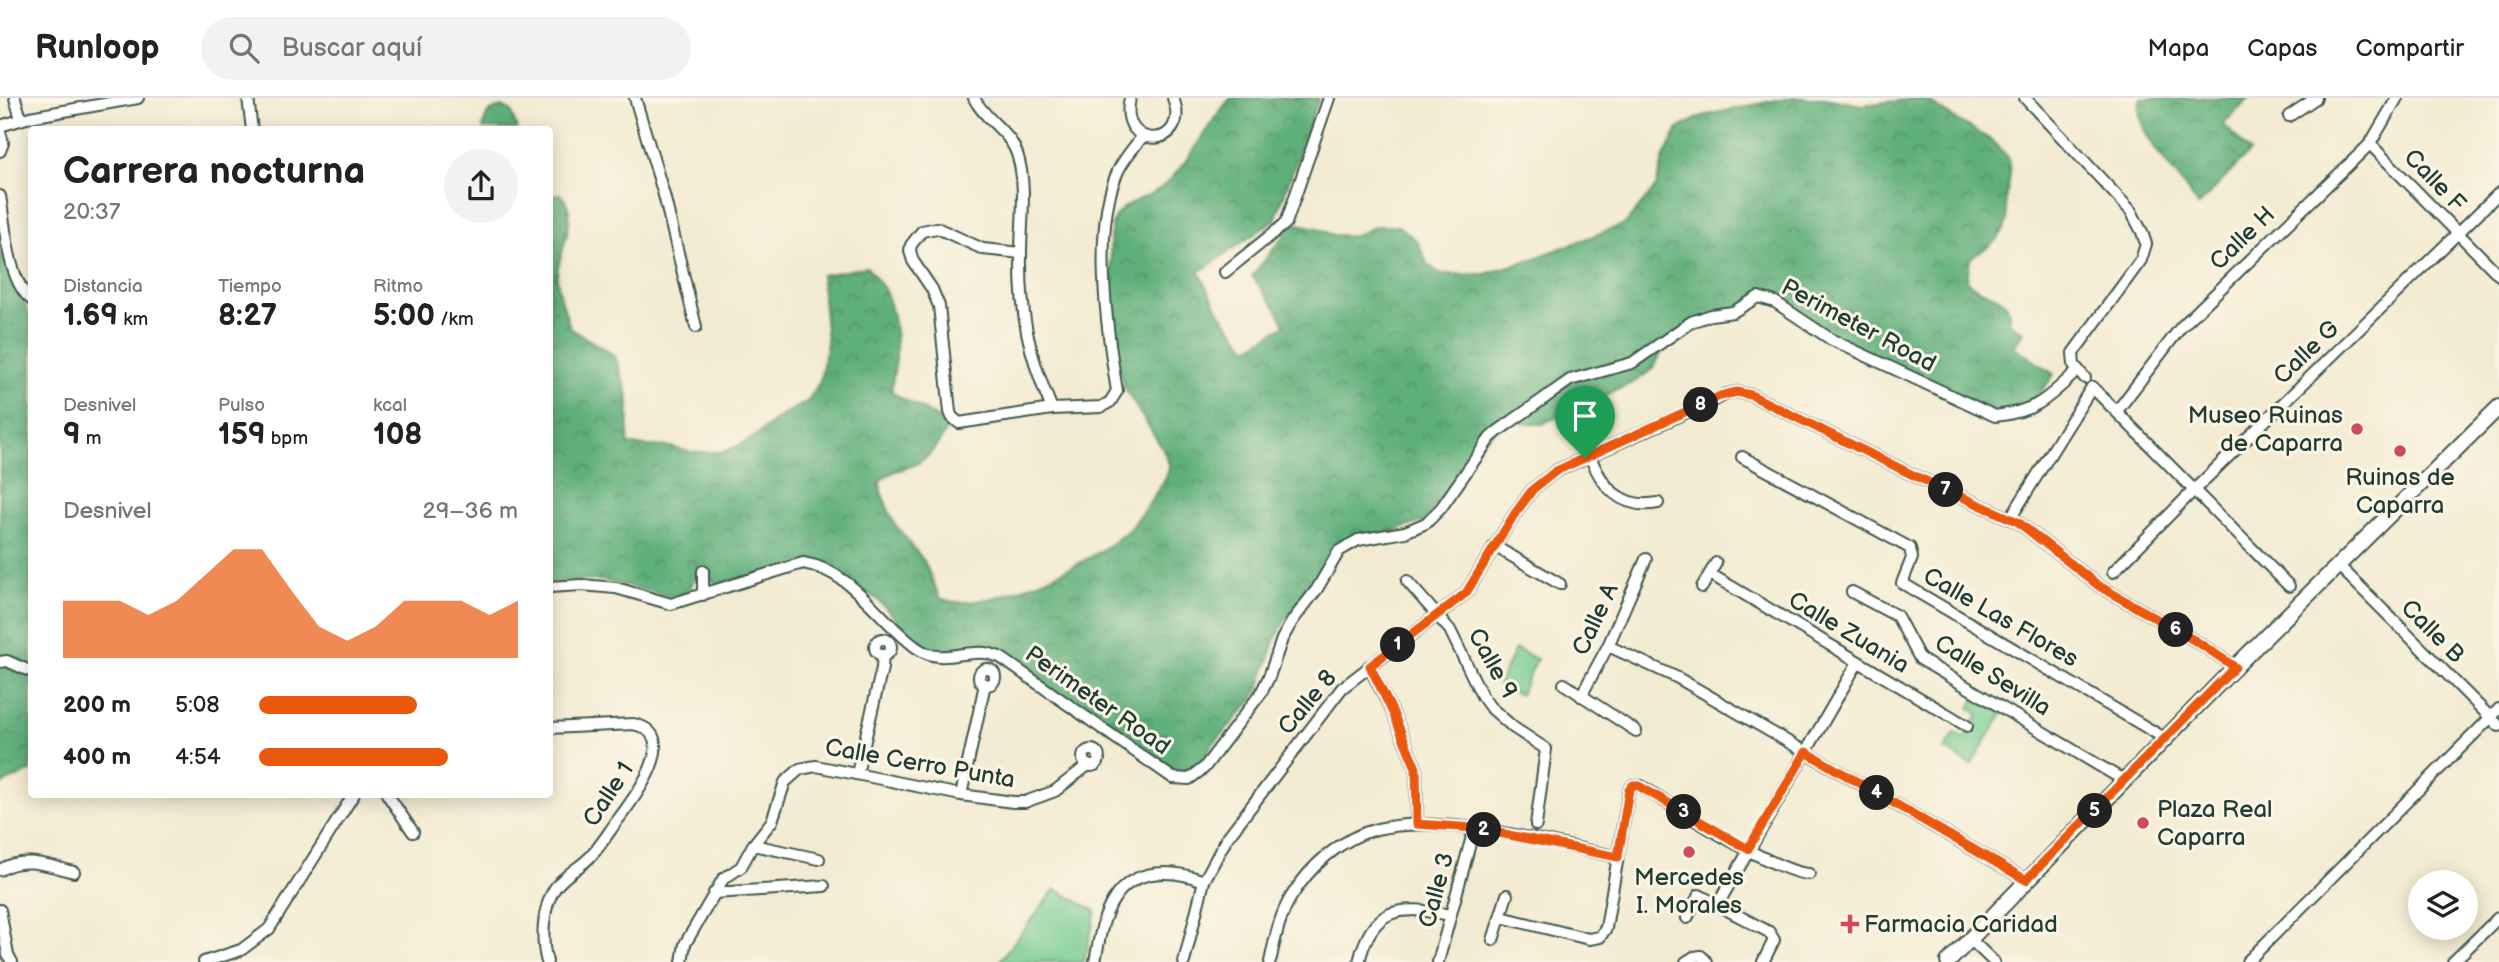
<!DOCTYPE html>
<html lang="es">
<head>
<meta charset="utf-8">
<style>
  body { margin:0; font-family:"Balsamiq Sans",sans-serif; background:#f2f2f2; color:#222; height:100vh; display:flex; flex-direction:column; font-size:26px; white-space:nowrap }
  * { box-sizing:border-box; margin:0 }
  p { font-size:23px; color:#767676 }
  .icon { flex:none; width:38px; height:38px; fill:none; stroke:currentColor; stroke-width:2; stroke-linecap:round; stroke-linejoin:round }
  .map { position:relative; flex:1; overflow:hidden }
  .panel { position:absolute; left:28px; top:28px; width:525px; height:672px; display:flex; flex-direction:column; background:#fff; border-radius:7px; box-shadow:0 4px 18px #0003 }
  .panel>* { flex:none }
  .tools { position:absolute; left:2408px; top:772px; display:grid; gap:14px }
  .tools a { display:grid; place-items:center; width:70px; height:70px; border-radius:50%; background:#fff; box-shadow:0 4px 18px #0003; font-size:35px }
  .pin { position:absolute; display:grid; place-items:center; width:60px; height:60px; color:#fff; margin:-72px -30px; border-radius:50% 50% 50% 0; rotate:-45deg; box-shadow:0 0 7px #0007 }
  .pin .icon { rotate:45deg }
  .km { position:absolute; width:35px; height:35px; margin:-18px; border-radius:50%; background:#222; color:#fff; font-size:19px; line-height:35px; text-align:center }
  .round { display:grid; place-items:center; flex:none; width:74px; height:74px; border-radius:37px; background:#f2f2f2 }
  .headline { display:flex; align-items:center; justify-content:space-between; height:119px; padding:0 35px }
  h1 { font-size:38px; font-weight:700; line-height:52px }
  .metrics { display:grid; grid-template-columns:repeat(3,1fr); gap:10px; height:119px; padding:7px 35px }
  .metrics div { display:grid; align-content:center }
  .metrics b { font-size:30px; font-weight:700 }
  .metrics small { font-size:19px; font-weight:400 }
  .metrics p { font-size:19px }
  .chart { height:196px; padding:14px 35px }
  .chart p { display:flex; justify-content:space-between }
  .chart svg { width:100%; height:126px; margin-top:7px; fill:#ea580c; opacity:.7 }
  ul { padding:0 35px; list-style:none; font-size:23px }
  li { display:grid; grid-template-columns:112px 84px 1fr; align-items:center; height:52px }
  li i { height:18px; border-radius:9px; background:#ea580c }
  header { display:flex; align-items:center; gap:42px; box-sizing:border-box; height:98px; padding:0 35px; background:#fff; border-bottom:2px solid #e0e0e0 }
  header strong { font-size:33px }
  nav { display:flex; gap:38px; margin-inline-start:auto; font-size:24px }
  .search { width:490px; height:63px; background:#f2f2f2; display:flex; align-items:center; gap:18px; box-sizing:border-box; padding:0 24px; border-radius:38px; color:#767676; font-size:26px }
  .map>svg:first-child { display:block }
</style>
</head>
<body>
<header>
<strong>Runloop</strong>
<div class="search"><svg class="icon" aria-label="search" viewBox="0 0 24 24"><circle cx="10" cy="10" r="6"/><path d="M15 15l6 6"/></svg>Buscar aquí</div>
<nav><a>Mapa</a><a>Capas</a><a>Compartir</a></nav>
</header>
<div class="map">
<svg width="2499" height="864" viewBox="0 0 2499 864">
  <defs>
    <pattern id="forest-crowns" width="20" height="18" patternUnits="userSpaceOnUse" patternTransform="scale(1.75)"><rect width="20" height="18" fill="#5faf7a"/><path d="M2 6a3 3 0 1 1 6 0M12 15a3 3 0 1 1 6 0" fill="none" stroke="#4e9065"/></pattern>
  </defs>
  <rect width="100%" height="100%" fill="#fcf5e5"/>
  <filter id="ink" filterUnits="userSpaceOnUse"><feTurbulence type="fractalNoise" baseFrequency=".0143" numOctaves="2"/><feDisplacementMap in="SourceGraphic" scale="14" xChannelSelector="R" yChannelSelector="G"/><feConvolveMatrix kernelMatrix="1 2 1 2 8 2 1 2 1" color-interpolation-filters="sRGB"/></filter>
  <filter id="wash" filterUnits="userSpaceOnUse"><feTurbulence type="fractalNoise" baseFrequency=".00686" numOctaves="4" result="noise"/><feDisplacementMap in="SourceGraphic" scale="28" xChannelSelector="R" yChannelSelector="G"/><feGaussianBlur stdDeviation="1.57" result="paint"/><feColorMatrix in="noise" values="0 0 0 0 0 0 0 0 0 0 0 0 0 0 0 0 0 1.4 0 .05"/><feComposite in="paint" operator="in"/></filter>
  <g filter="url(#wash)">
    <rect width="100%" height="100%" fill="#f3ebd1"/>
    <g fill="url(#forest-crowns)" stroke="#3f7657" stroke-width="2">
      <path d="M1231,0h88l-44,122 -76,52 21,41 28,35 37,-23 -7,-14 -26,-35 42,-53 23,5 16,7 22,1 20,-10h24l19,16 9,22 13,10h45l50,-16 90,-34 31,-37 8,-31 14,-27 24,-13 84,-18h39l37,7 50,-6h17c18,24 77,36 81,68 1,10 -3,22 -4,33 -1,7 2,15 1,21 -4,19 -23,28 -37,38l-3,21c15,19 45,9 42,42l14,10 -9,15 40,27c-16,26 -31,38 -64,37l-174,-84 -51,-32 -74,31 -23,15 -16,29 -18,12 -92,42h-19l-10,-9 -31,27 -59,80 -87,27 -6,7 -21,34 -23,29 -10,19 -17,51 -8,13 -38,42 -19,26 -6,3 -16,-2 -187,-121 -56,-1 -9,-4 -42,-45 -30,-19 -35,-15 -95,18 -6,-3 -3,-11h-10l-11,22 -15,5 -73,-17 -50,3v-387l10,-2c22,21 -1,55 -3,80 -1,14 9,39 13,54l45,28 14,43 -1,46 42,2 20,5h34l26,-12 31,-24 27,-15 12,-20 7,-38 -6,-68 46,-8c5,7 12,14 17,22 10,18 13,49 12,70 -1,12 -5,21 -4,33 18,13 41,18 55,36 -4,10 -14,24 -23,31 -13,11 -30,8 -44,22l1,11 13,31 30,38 16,37c29,13 83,-9 112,-22 26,-11 60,-29 80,-50 8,-9 15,-21 22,-30 5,-8 14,-19 15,-28 2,-14 -38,-64 -45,-83 -14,-35 -11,-73 -12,-110 -1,-17 -4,-37 1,-53 6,-20 35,-23 50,-36 26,-21 43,-62 68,-88z"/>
      <path d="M2141,0h109l-27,26 27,28 -52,54c-15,-29 -69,-73 -57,-108z"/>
      <path d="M502,9l9,4 6,18h-34c2,-14 4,-19 19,-22z"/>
      <polygon points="0,152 32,222 31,673 0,687"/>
    </g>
    <g fill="#74cb90" stroke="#4a8462" stroke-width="2">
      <polygon points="1515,551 1537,561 1520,597 1498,587"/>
      <polygon points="1977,597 2004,613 1971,667 1945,652 1955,635 1964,641 1979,617 1969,610"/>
      <polygon points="1055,791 1096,813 1084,864 999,864"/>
    </g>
  </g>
  <g filter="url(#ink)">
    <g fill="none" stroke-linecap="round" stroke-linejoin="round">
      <g stroke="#3f574c" stroke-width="14">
        <g id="minor">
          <polyline points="15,0 21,21"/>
          <polyline points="248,0 252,32"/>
          <polyline points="635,0 664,97 696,229"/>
          <path d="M974,0c11,23 37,33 44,59 9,30 3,65 3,96 -1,61 7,100 31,156"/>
          <path d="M1130,0c-13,55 63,51 43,0"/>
          <polyline points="2025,0 2131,113 2142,134 2146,146 2141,162 2073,255 2074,267 2085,280"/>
          <polyline points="2289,18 2316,0"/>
          <polyline points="0,28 30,19 138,0"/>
          <polyline points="0,34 3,45 0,53"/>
          <polyline points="2370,46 2499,177"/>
          <path d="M0,98c5,28 8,87 32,104"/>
          <path d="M1021,155l-38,-4 -46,-21 -15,3 -11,14 -1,6 3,10 19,28 7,17 11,106 2,5 7,6 93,-14 49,-2 9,-5 7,-11c-10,-60 -25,-164 1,-220 6,-13 16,-24 25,-35"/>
          <polyline points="1225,174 1286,125 1329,0"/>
          <polyline points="2117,313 2181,229 2370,46 2397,0"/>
          <path d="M1590,358c12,31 31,54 68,47"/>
          <polyline points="1742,359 1910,450 1912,460 1902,485 2166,641"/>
          <polyline points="2010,421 2092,289 2289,488"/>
          <polyline points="1494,448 1560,486"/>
          <polyline points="2338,467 2499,628"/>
          <polyline points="2113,474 2194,392 2499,95"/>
          <polyline points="1710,476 1967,628"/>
          <polyline points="1407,483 1450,532 1482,598 1490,609 1514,630 1546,651 1536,727"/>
          <path d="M550,489l31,-2 35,3 55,16 132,-41c50,8 75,57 114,85 24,17 45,2 68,5 5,0 10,3 15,4l173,121 16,1 15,-11 57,-75 8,-16 13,-38 11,-19 24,-31 22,-38 19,-11 47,-8 21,-9 15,-15 49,-70 8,-7 72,-51 62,-17 59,-41 20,-7 22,-3 25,-15 17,5 57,38 163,76c43,-5 53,-18 83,-46"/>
          <polyline points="1702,489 1716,465"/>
          <polyline points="1852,494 1897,518 1920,561 2125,683"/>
          <polyline points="703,497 703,473"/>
          <circle cx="883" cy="549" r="8"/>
          <polyline points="1608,548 1678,580 2026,782"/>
          <polyline points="0,564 7,563 32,574"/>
          <polyline points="1369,568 1393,615 1416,670 1417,726"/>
          <circle cx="987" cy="579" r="8"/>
          <polyline points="1564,586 1636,633"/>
          <polyline points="1581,598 1608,548 1646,461"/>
          <circle cx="1091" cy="660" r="8"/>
          <polyline points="857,676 882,570 883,557"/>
          <polyline points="387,696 413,734"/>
          <polyline points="961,697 985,586"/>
          <polyline points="753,747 819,761"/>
          <path d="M0,772c23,-15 50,-4 74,2"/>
          <polyline points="714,795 824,788"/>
          <polyline points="1718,806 1858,564"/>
          <polyline points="0,812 8,857 12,864"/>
          <path d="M1501,819l88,22 11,-2 6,-9 23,-138 4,-5 8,1c31,20 136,87 168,88"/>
          <polyline points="1687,820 1699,797 1769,834 1774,842 1763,864"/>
          <polyline points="1970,841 1994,864"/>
          <polyline points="1493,842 1507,797"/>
          <polyline points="204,864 241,852 269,831 354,696"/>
          <path d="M547,864c-6,-21 -5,-54 8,-74 9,-13 26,-21 36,-32 10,-11 18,-24 26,-35 15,-20 68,-87 16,-97l-83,4"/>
          <polyline points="682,864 685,846 723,781 741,769 753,747 772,723 785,684 800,671 816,668 961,697 1013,704 1025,704 1055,693 1088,667"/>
          <path d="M1095,864c4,-21 7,-45 19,-63 20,-32 60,-30 90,-18"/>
          <polyline points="1184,864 1204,783 1227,740 1342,590 1466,495 1514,417 1533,391 1556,373 1727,296 1737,294 1751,297 1915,378 2018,424 2099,488 2199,545 2235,569"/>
          <path d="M1270,864c5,-22 9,-46 21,-65 19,-31 50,-59 86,-68 67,-16 173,14 241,28"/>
          <path d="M1359,864c13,-56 41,-57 91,-47"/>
          <polyline points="1438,864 1474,731"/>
          <polyline points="1686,864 1694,859 1701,858 1707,864"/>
          <polyline points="2247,864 2499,611"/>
          <polyline points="2453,864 2499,819"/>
        </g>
      </g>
      <g stroke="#3f574c" stroke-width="18">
        <polyline id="major" points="1948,864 2235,569 2499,309"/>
      </g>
      <use href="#minor" stroke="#fff" stroke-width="10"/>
      <use href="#major" stroke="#fff" stroke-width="14"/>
    </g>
  </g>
  <g fill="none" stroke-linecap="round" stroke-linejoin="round" filter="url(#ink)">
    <g stroke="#fff" stroke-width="14">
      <polygon id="route" points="1737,294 1751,297 1915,378 2018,424 2099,488 2199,545 2235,569 2026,782 1806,654 1748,751 1637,687 1633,687 1629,692 1618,759 1474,730 1417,726 1416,670 1393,615 1370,568 1466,495 1514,417 1533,391 1556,373 1720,298"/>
    </g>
    <use href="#route" stroke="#ea580c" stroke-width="9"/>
  </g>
  <g fill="#d1495b" stroke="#fcf5e5" stroke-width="2.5">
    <circle cx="2357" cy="331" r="7"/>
    <circle cx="2400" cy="353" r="7"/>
    <circle cx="2143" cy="725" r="7"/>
    <circle cx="1689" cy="754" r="7"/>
    <path d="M1846.5 815.5h7v7h7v7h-7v7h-7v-7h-7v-7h7z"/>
  </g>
  <g text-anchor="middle" stroke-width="6" stroke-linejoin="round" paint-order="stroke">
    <g font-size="24" fill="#1f3d34" stroke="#fcf5e5">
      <text transform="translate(2435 82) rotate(46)" y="8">Calle F</text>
      <text transform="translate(2242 140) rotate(-44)" y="8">Calle H</text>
      <text transform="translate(1859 227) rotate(28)" y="8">Perimeter Road</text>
      <text transform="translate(2306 254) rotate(-44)" y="8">Calle G</text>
      <text transform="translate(2001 519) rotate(30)" y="8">Calle Las Flores</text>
      <text transform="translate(1595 521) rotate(-65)" y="8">Calle A</text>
      <text transform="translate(2433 533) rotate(45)" y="8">Calle B</text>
      <text transform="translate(1849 534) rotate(31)" y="8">Calle Zuania</text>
      <text transform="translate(1493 565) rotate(61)" y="8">Calle 9</text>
      <text transform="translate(1993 577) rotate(32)" y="8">Calle Sevilla</text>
      <text transform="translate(1098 602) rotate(35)" y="8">Perimeter Road</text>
      <text transform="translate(1307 604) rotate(-50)" y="8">Calle 8</text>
      <text transform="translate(920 665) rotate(10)" y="8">Calle Cerro Punta</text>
      <text transform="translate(608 696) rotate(-57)" y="8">Calle 1</text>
      <text transform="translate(1436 792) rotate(-75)" y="8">Calle 3</text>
    </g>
    <g font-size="24" fill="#1f3d34" stroke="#fcf5e5">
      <text x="2343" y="325" text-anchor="end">Museo Ruinas<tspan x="2343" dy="28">de Caparra</tspan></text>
      <text x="2400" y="387">Ruinas de<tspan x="2400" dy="28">Caparra</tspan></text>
      <text x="2157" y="719" text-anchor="start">Plaza Real<tspan x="2157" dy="28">Caparra</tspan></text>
      <text x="1689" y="787">Mercedes<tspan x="1689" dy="28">I. Morales</tspan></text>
      <text x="1864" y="834" text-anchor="start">Farmacia Caridad</text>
    </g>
  </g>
</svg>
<div class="tools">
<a><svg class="icon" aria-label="layers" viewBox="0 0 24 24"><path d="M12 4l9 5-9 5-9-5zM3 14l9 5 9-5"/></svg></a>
</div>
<div class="pin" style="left:1585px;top:360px;background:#1e9e55"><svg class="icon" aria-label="arrive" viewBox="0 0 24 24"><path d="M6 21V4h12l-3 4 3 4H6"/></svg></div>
<b class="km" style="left:1398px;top:547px">1</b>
<b class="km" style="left:1484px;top:732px">2</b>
<b class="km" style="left:1684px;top:714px">3</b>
<b class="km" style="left:1877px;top:695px">4</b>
<b class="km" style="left:2095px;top:713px">5</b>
<b class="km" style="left:2176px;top:532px">6</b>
<b class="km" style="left:1946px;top:392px">7</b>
<b class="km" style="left:1701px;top:307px">8</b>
<section class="panel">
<div class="headline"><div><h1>Carrera nocturna</h1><p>20:37</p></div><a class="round"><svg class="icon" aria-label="share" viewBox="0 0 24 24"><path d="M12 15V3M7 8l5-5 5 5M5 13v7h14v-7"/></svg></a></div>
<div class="metrics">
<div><p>Distancia</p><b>1.69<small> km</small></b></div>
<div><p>Tiempo</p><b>8:27</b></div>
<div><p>Ritmo</p><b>5:00<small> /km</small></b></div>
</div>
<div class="metrics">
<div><p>Desnivel</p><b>9<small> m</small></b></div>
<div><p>Pulso</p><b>159<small> bpm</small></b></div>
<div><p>kcal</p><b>108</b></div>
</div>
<div class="chart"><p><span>Desnivel</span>29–36 m</p>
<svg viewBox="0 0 160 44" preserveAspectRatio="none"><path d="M0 44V24L10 24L20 24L30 29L40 24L50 15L60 6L70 6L80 20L90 33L100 38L110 33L120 24L130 24L140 24L150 29L160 24V44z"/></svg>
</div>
<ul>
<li><b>200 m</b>5:08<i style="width:61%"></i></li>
<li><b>400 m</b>4:54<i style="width:73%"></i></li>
</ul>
</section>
</div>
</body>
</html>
